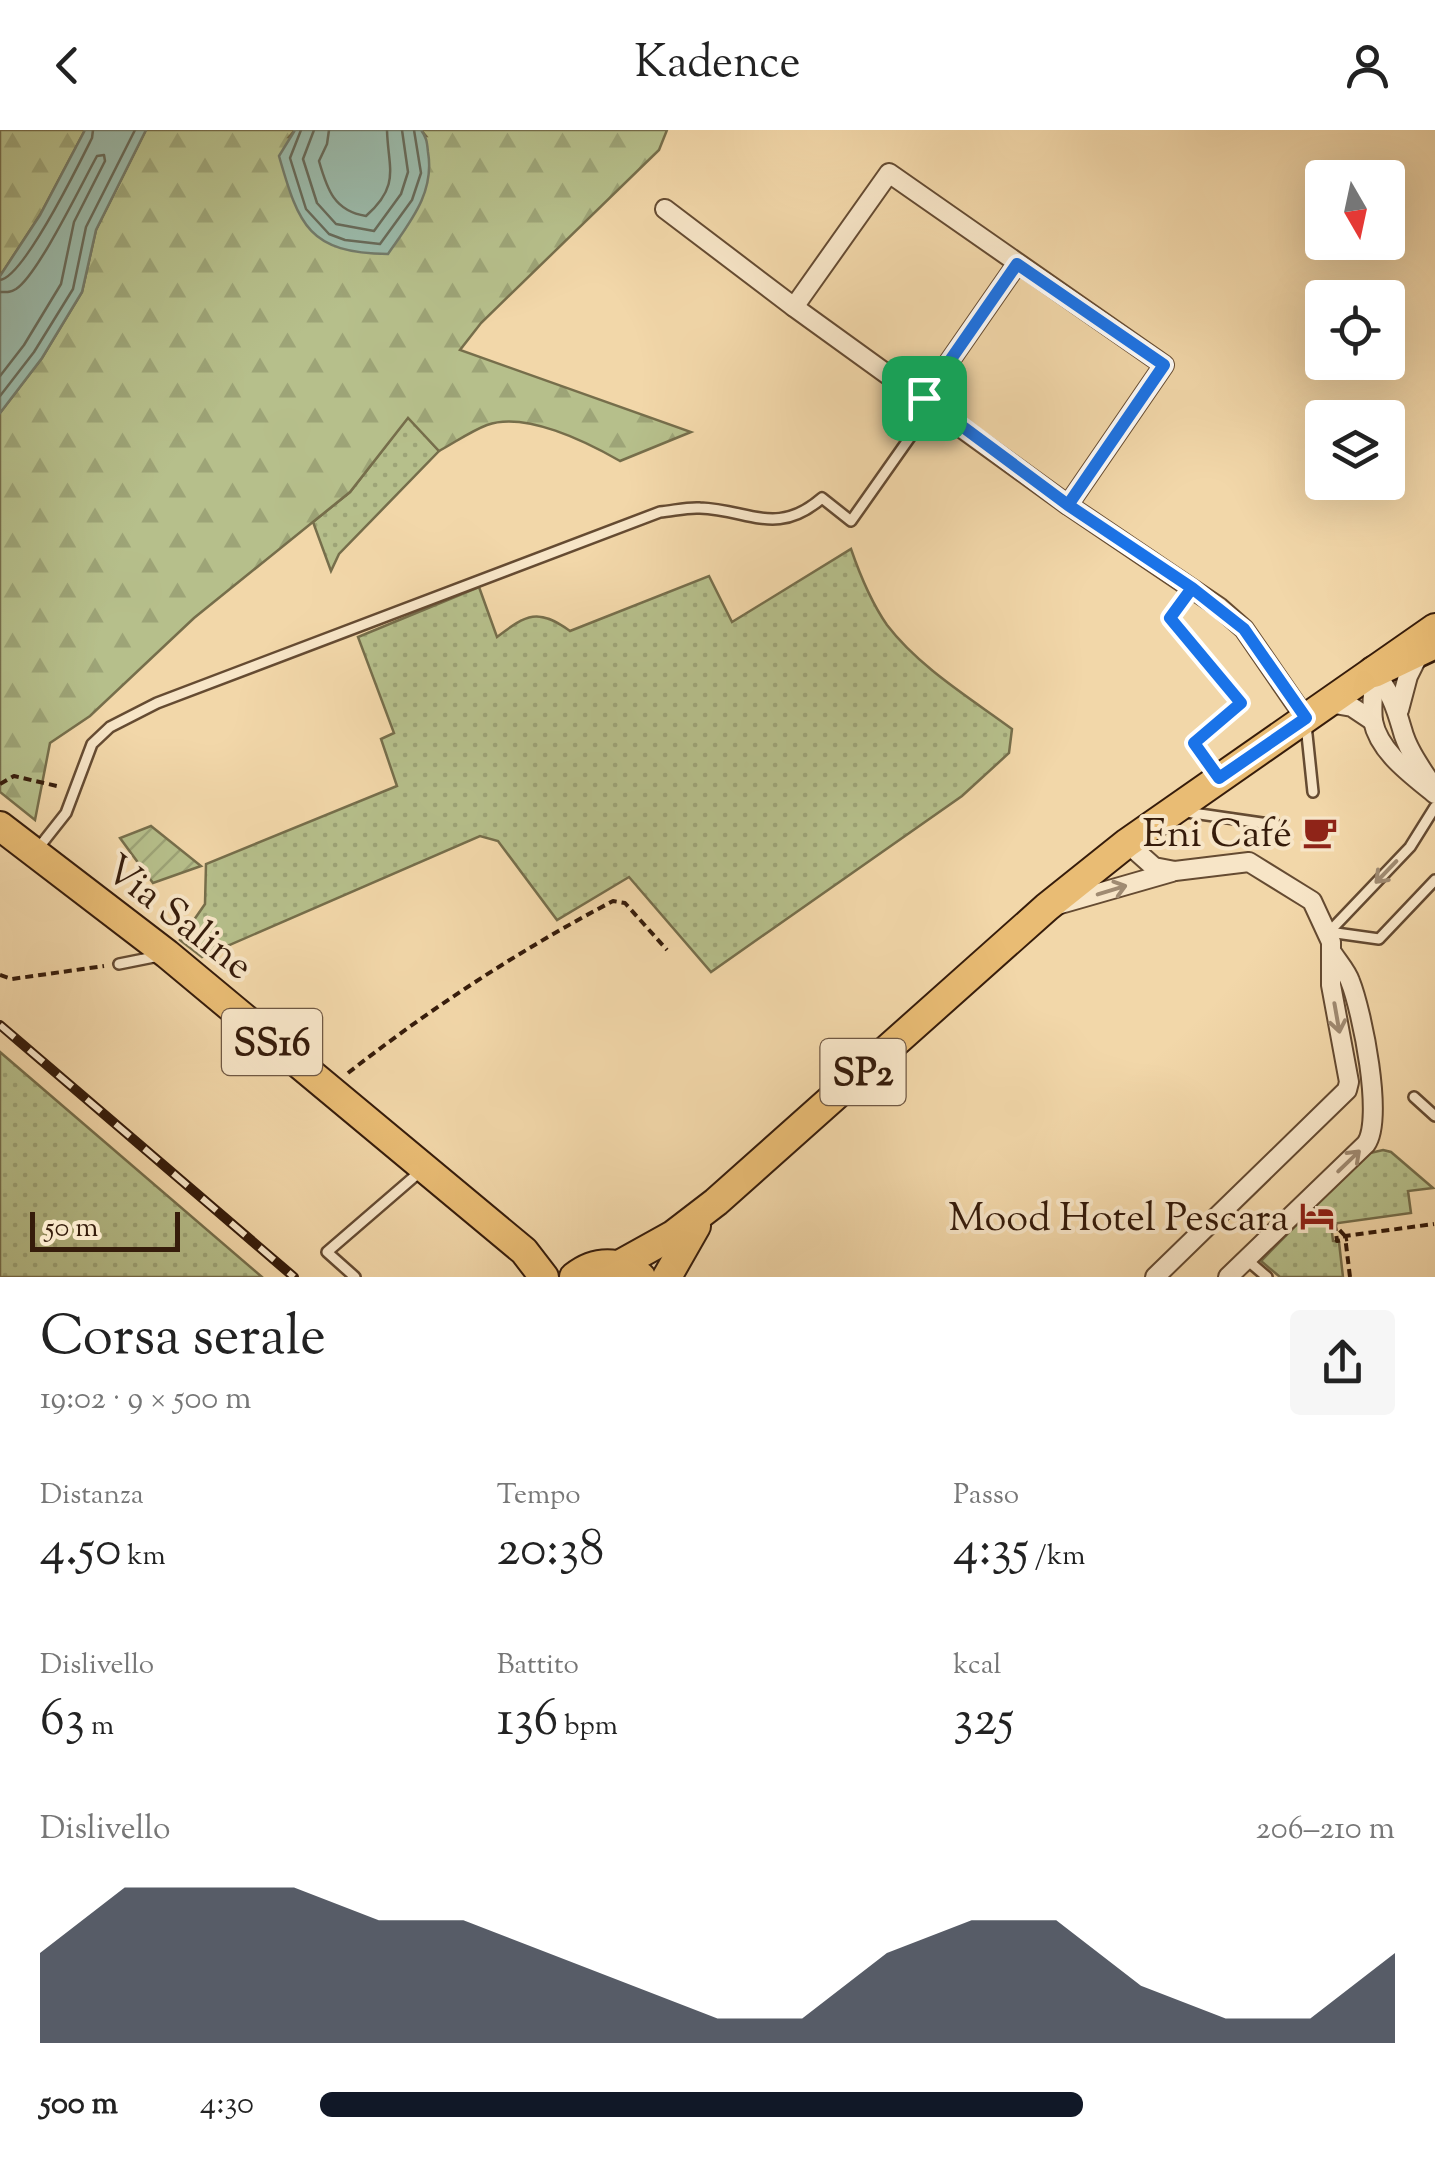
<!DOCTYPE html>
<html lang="it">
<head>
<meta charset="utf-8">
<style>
  body { margin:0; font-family:"Sorts Mill Goudy",serif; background:#f6f6f6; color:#222; height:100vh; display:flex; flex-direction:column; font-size:38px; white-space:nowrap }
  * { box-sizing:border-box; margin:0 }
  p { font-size:32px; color:#767676 }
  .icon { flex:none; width:55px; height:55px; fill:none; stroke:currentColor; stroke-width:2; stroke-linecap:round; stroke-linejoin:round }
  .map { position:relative; height:1147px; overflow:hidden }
  .side { display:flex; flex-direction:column; background:#fff; flex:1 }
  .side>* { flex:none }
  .needle { width:65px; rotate:171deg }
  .tools { position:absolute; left:1305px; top:30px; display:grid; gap:20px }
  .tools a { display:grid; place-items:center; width:100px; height:100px; border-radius:10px; background:#fff; box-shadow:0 10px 40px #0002; font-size:50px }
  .scale { position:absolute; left:30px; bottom:25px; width:150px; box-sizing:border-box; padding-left:10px; border:5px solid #361c0b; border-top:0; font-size:28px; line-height:35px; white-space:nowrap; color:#361c0b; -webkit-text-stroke:8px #f7e5c7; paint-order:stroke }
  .pin { position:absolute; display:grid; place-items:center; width:85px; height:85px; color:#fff; margin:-42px; border-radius:20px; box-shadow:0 5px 15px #0006 }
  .round { display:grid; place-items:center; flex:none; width:105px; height:105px; border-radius:10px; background:#f6f6f6 }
  .overview { display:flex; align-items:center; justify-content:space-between; height:170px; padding:0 40px }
  h1 { font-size:55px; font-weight:600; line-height:75px }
  .metrics { display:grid; grid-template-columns:repeat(3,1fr); gap:15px; height:170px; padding:10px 40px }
  .metrics div { display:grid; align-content:center }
  .metrics b { font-size:50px; font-weight:600 }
  .metrics small { font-size:28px; font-weight:400 }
  .metrics p { font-size:28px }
  .chart { height:280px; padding:20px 40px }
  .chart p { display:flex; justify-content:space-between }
  .chart svg { width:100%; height:180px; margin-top:10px; fill:#111827; opacity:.7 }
  ul { padding:0 40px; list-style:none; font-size:32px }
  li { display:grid; grid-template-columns:160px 120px 1fr; align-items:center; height:75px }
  li i { height:25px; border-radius:12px; background:#111827 }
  header { display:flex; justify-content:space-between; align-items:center; height:130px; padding:0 40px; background:#fff; font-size:45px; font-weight:600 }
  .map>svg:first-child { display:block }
</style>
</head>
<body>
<header><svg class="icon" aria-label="back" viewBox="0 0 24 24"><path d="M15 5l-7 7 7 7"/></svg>Kadence<svg class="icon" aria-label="person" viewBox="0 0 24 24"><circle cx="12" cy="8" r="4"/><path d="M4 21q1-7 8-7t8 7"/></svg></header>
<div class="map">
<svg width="1435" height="1147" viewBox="0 0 1435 1147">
  <defs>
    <pattern id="grass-dots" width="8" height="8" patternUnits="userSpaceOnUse" patternTransform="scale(2.5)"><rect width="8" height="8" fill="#b6bf8b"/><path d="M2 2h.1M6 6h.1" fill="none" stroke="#9da477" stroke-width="1.8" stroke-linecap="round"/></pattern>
    <pattern id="forest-firs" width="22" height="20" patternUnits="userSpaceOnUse" patternTransform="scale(2.5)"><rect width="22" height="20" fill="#b6bf8b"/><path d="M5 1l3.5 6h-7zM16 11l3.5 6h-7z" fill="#9da477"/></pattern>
    <pattern id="garden-furrows" width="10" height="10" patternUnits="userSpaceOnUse" patternTransform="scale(2.5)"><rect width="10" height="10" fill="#b6bf8b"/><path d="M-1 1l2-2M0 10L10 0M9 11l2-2" fill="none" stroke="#9da477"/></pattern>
  </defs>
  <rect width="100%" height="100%" fill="#f2d7a9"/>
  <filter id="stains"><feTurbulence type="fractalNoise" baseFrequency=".002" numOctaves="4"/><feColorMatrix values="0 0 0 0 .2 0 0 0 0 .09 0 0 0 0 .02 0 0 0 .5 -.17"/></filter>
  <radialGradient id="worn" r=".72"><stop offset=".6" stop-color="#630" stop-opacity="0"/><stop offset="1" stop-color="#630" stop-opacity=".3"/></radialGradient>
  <g fill="url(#grass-dots)" stroke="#766e4b" stroke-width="2.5">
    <polygon points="408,287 439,321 339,424 331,441 313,392 350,362"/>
    <path d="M851,419c9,26 20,53 36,76 32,42 83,73 125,104l-3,24 -47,43 -251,176 -82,-95 -72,43 -59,-79 -18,-5 -278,121 -22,-17 25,-36 1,-40 191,-78 -16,-47 13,-6 -36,-96 121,-50 18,50c30,-23 41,-29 73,-6l139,-55 23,46z"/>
    <polygon points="0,922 262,1147 0,1147"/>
    <polygon points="1383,1020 1391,1022 1433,1058 1408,1061 1411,1083 1331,1094 1333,1111 1339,1112 1343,1147 1280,1147 1261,1131 1366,1024"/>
  </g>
  <g fill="url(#forest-firs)" stroke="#766e4b" stroke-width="2.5">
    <polygon points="0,0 85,0 40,85 0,146"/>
    <path d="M146,0h149l-6,7 137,-1 -5,-6h246l-8,20 -178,173 -21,27 231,82 -71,29c-33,-19 -95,-50 -133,-36 -16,6 -33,18 -48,26l-31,-33 -58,74 -156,126 -104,98 -40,27 -15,77 -35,-28v-379l42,-55 40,-66 14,-62z"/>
  </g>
  <polygon fill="url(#garden-furrows)" stroke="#766e4b" stroke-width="2.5" points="151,696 201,736 153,753 120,708"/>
  <g fill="#9bbaaa" stroke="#737b6a" stroke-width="2.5">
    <polygon points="85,0 146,0 96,100 82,162 42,228 0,283 0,146 40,85"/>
    <path d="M295,0h126c6,8 6,13 7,22 7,41 -18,70 -40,102 -79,-1 -89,-28 -109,-98z"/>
  </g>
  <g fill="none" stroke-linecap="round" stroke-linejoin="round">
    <g stroke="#686b5a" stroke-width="2.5">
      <polyline points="301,0 290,28 306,79 329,104 345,110 380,114 412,70 421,43 414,0"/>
      <polyline points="314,0 303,29 317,73 336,94 374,101 401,64 408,42 402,0"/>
      <path d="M329,0l-2,14 -8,17c8,28 15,50 47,55 35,-31 22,-48 21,-86"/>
      <path d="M0,150c24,-3 79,-116 92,-142l1,-8"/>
      <path d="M0,162c7,0 9,1 16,-3 22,-14 66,-106 81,-133l7,-1 1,6 -31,61 -13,62 -37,61 -24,31"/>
      <polyline points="0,266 34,222 73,159 86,97 135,0"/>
    </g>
    <g stroke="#654b32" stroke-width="14">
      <g id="lane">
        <polyline points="1191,458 1170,488 1241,573 1193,613 1218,647"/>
        <polyline points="1306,595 1313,662"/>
        <polyline points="1186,682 1276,695"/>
        <path d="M36,721l30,-38 26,-69 18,-17 47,-24 503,-191c13,-1 27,-5 40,-4 50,2 77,29 122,-10l29,23 81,-115"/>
        <polyline points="1329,802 1410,717 1435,677"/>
        <polyline points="1329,802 1379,809 1435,750"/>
        <polyline points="119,834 159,826"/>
        <polyline points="1414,967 1435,986"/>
        <polyline points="1246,1129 1267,1147"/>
        <polyline points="355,1147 327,1122 422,1040"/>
      </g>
    </g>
    <g stroke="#654b32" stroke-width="22">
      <g id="street">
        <polyline points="665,79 794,177 1068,375 1219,477 1244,499 1306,589"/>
        <polyline points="794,177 889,43 1164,235 1068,375"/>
        <polyline points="924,268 1017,134"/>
        <path d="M1374,542c0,15 -3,34 -1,49 6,31 39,54 62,73"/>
        <path d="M1374,542c16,19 21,33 28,57 5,20 19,39 30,56"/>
        <polyline points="1329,573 1352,577 1373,591"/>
        <polyline points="1399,580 1408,546 1419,524"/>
        <polyline points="1127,713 1154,737 1175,741 1249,732 1312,771 1331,812 1331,855 1349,952 1347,960 1155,1147"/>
        <polyline points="1057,775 1172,742"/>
        <path d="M1228,1147l138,-133c18,-25 -4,-133 -16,-163 -3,-9 -11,-18 -17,-27"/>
      </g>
    </g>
    <g stroke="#361c0b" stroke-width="32">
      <g id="primary">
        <polyline points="0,696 167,824 524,1121 544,1147"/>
        <polyline points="619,1135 673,1105 716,1072 1047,777 1127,713 1435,498"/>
        <path d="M574,1147c21,-17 46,-17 67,0"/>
        <polyline points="667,1147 696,1096"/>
      </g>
    </g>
    <g stroke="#361c0b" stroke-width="35">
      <polyline id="highway" points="1374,542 1435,513"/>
    </g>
    <g stroke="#361c0b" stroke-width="4" stroke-dasharray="8 5" stroke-linecap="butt">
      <polyline points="0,654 14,646 61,657"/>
      <polyline points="0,845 12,849 104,836"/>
      <path d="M348,943c83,-65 172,-123 265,-172l12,2 42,47"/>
      <polyline points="1350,1147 1345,1106 1434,1094"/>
    </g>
    <use href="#lane" stroke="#f7e5c7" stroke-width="9"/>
    <use href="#street" stroke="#f7e5c7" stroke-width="18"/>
    <use href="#primary" stroke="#e9bc74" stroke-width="28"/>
    <use href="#highway" stroke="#e9bc74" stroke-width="30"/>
    <g stroke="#361c0b" stroke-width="10">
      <polyline id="rail" points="0,895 294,1147"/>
    </g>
    <use href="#rail" stroke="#f7e5c7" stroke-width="6" stroke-dasharray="19" stroke-linecap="butt"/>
    <polyline stroke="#361c0b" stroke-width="4" stroke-dasharray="8 5" stroke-linecap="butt" points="1345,1106 1335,1095 1337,1111 1348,1109"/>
  </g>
  <defs><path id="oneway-shaft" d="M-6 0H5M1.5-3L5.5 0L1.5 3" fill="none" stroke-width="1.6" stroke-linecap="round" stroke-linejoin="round" transform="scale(2.5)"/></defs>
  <g stroke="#a08b72">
    <use href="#oneway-shaft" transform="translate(1386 742) rotate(134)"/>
    <use href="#oneway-shaft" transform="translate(1112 760) rotate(-17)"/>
    <use href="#oneway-shaft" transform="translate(1337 888) rotate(80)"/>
    <use href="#oneway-shaft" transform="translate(1349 1031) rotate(-44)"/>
  </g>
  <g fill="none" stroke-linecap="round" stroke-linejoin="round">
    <g stroke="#fff" stroke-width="20">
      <polyline id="route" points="924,268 1068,375 1192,458 1170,488 1241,573 1194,613 1219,648 1306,588 1244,499 1192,458 1068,375 1164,235 1017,134 924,268"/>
    </g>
    <use href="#route" stroke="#1a73e8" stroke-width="12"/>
  </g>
  <defs>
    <g id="cafe-bare" transform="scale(2.7)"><path d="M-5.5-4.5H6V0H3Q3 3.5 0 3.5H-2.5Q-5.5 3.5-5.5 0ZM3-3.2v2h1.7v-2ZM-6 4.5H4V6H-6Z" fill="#8f2418" stroke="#f7e5c7" stroke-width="2.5" paint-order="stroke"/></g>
    <g id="hotel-bare" transform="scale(2.7)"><path d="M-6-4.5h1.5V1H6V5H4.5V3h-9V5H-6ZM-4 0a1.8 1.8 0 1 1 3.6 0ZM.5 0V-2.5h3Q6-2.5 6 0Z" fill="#8f2418" stroke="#f7e5c7" stroke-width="2.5" paint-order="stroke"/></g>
  </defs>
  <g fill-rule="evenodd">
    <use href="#cafe-bare" x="1320" y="702"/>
    <use href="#hotel-bare" x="1317" y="1086"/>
  </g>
  <g text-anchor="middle" stroke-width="8" stroke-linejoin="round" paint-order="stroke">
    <g fill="#f7e5c7" stroke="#705843" stroke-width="2.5">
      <rect x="222" y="879" width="100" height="66" rx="8"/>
      <rect x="820.5" y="909" width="85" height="66" rx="8"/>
    </g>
    <g font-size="38" font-weight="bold" fill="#361c0b">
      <text x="272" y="925">SS16</text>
      <text x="863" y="955">SP2</text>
    </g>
    <g font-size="40" fill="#361c0b" stroke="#f7e5c7" text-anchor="end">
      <text x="1292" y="716">Eni Café</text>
      <text x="1289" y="1100">Mood Hotel Pescara</text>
    </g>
    <g font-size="40" fill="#361c0b" stroke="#f7e5c7">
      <text transform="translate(180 786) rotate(38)" y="14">Via Saline</text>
    </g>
  </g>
  <rect width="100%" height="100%" filter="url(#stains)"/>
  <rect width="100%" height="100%" fill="url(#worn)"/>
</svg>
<div class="tools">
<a><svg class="needle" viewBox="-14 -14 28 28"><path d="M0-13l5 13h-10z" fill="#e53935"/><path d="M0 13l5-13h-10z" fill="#767676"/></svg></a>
<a><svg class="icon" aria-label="locate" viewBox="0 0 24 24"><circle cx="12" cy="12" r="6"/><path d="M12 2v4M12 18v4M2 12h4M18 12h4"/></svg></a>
<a><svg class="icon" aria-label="layers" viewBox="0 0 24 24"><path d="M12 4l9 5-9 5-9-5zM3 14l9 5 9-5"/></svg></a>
</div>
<div class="scale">50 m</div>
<div class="pin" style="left:924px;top:268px;background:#1e9e55"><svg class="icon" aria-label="arrive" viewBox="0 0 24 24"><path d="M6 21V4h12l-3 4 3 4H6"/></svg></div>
</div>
<section class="side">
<div class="overview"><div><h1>Corsa serale</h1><p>19:02 · 9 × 500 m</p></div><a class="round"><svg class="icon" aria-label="share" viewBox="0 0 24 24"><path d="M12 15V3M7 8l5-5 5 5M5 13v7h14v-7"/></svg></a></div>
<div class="metrics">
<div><p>Distanza</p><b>4.50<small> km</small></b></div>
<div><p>Tempo</p><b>20:38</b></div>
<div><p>Passo</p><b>4:35<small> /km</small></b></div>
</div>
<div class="metrics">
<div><p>Dislivello</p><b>63<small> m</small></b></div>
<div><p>Battito</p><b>136<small> bpm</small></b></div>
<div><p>kcal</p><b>325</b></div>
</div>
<div class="chart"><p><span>Dislivello</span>206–210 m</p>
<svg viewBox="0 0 160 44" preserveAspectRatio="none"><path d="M0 44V22L10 6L20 6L30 6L40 14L50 14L60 22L70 30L80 38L90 38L100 22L110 14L120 14L130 30L140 38L150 38L160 22V44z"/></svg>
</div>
<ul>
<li><b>500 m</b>4:30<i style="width:71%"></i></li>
</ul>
</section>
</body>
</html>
